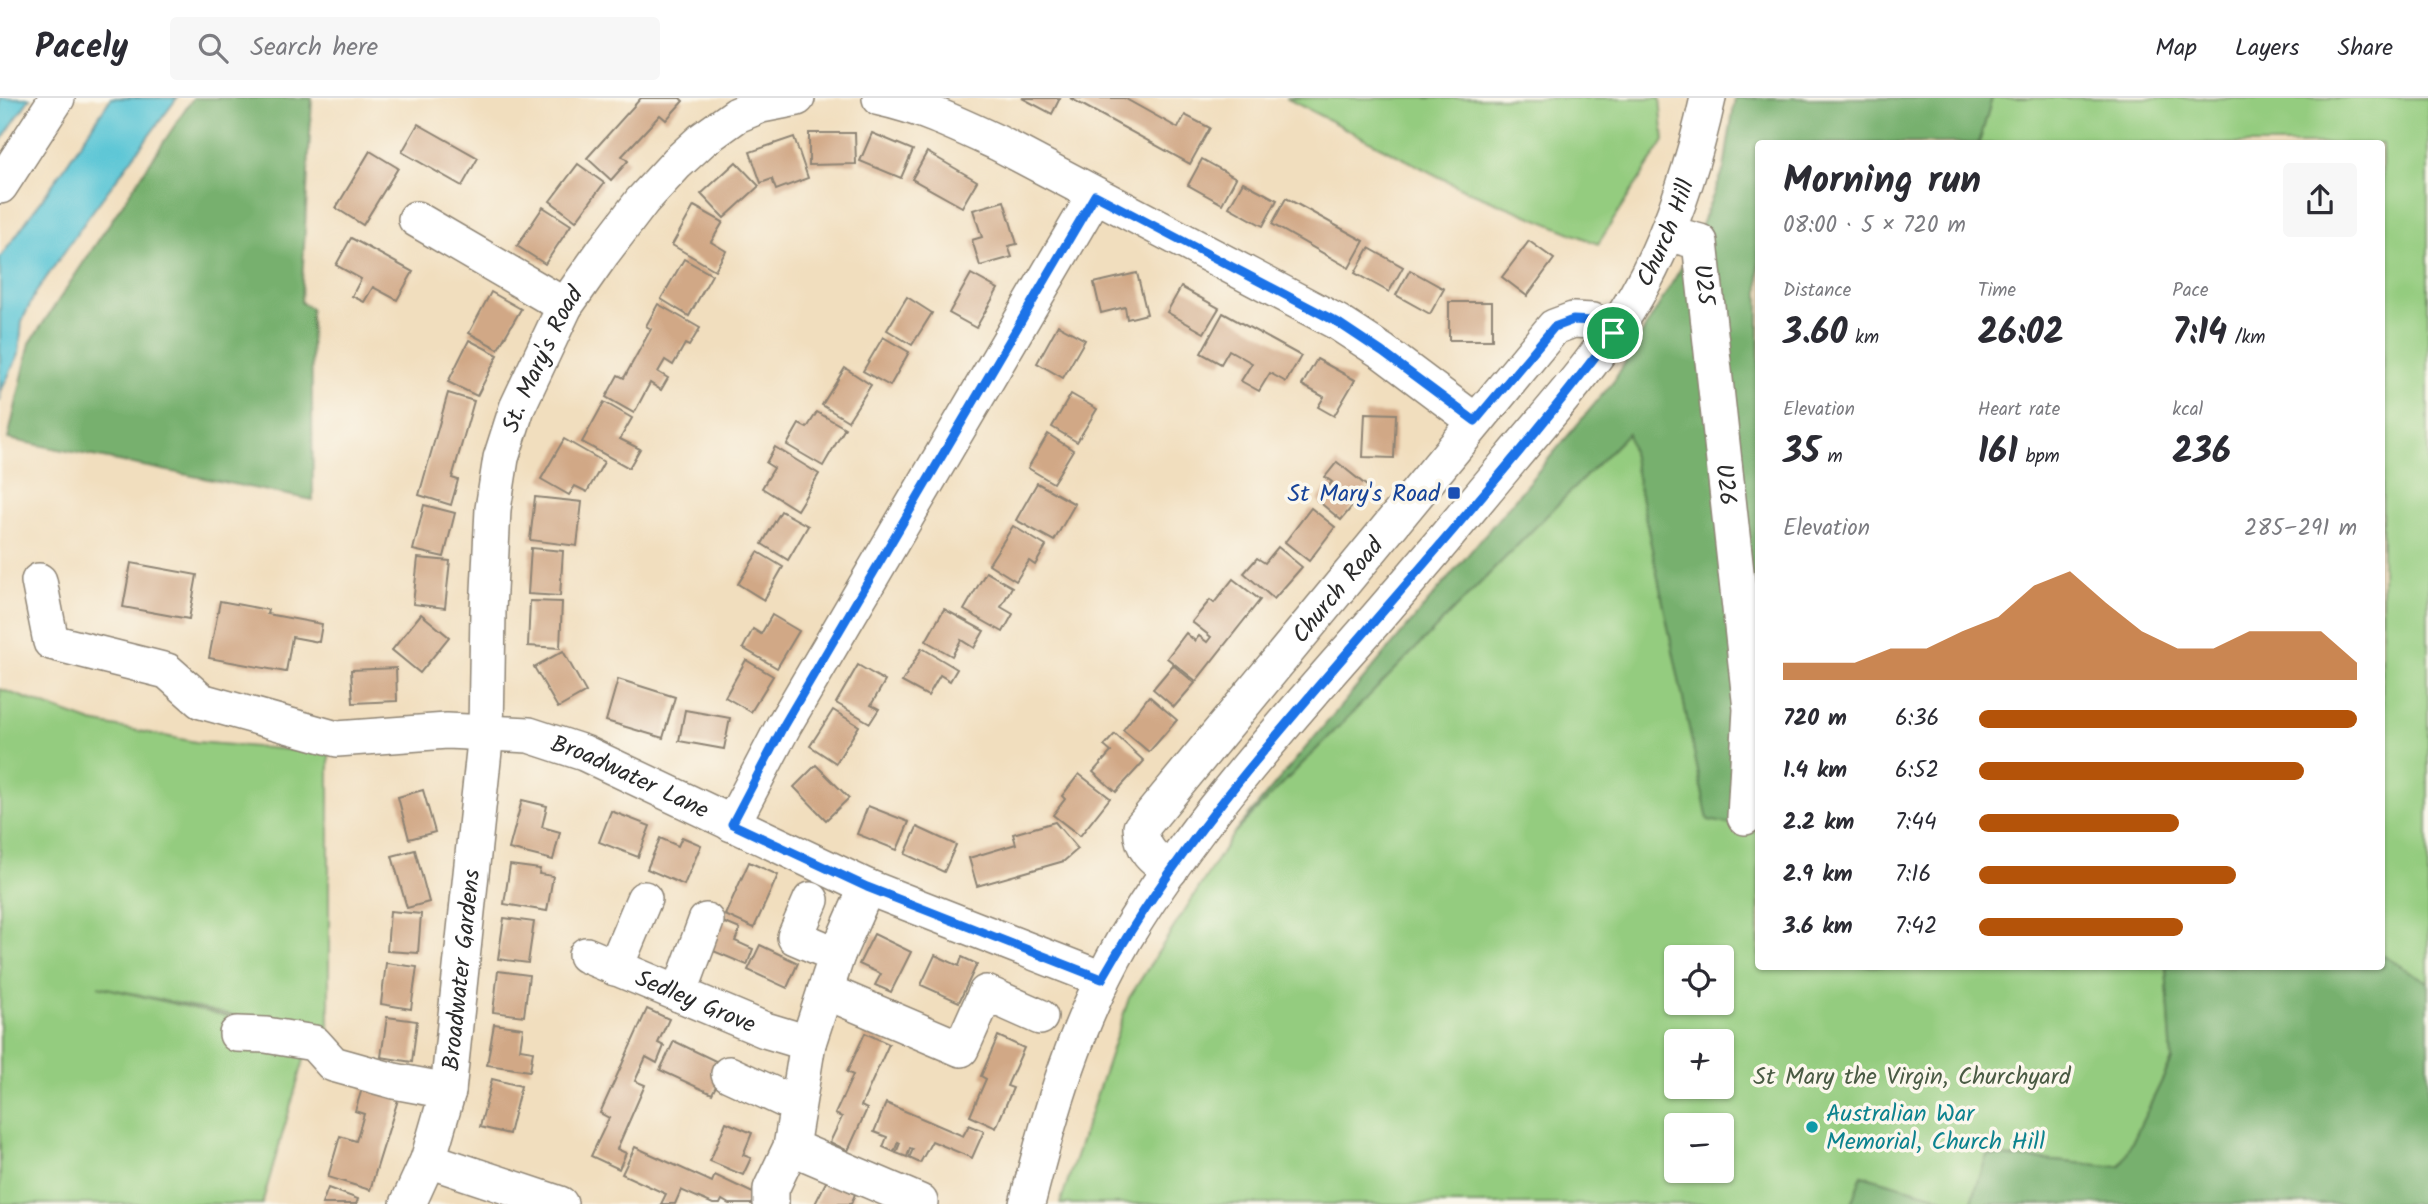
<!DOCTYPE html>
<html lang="en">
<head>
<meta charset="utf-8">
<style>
  body { margin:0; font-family:Kalam,sans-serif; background:#f7f7f7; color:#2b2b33; height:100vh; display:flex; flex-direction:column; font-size:26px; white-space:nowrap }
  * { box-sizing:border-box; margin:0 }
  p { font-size:23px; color:#7c7c81 }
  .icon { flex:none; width:38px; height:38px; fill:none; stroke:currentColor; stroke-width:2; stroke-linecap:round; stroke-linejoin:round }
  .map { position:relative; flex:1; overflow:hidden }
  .sheet { position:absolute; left:1755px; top:42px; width:630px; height:830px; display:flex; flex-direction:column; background:#fff; border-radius:7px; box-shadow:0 2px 5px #0004 }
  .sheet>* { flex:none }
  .buttons { position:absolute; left:1664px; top:847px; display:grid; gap:14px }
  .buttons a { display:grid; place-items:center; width:70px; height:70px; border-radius:7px; background:#fff; box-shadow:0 2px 5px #0004; font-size:35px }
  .pin { position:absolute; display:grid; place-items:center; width:60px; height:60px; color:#fff; margin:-30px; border:4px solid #fff; border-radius:50%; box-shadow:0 2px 7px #0007 }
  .round { display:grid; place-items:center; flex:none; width:74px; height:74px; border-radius:7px; background:#f7f7f7 }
  .overview { display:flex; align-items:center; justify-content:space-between; height:119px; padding:0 28px }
  h1 { font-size:38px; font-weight:700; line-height:52px }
  .metrics { display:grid; grid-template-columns:repeat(3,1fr); gap:10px; height:119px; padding:7px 28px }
  .metrics div { display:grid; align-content:center }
  .metrics b { font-size:35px; font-weight:700 }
  .metrics small { font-size:19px; font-weight:400 }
  .metrics p { font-size:19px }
  .chart { height:196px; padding:14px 28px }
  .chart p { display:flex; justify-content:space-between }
  .chart svg { width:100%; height:126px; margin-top:7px; fill:#b45309; opacity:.7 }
  ul { padding:0 28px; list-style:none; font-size:23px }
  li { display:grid; grid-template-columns:112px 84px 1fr; align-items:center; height:52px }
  li i { height:18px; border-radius:9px; background:#b45309 }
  header { display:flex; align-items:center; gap:42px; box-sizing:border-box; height:98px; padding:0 35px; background:#fff; border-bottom:2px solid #e1e1e2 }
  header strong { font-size:33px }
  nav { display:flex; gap:38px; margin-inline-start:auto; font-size:24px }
  .search { width:490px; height:63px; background:#f7f7f7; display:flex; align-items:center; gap:18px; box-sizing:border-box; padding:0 24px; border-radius:7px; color:#7c7c81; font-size:26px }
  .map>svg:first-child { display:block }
</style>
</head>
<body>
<header>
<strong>Pacely</strong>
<div class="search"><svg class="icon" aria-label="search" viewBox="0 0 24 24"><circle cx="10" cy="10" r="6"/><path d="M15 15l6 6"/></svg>Search here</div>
<nav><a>Map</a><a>Layers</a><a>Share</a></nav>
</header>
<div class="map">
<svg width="2428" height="1106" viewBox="0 0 2428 1106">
  <rect width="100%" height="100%" fill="#fbf7ec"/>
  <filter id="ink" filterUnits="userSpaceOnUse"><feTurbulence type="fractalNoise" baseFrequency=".0143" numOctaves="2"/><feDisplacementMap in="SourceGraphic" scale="14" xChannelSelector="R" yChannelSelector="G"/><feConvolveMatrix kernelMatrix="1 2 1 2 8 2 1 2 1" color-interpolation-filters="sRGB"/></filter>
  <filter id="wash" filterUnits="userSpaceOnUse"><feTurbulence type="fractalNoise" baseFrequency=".00686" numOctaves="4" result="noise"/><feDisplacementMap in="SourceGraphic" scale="28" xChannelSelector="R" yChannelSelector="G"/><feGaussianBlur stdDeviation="1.57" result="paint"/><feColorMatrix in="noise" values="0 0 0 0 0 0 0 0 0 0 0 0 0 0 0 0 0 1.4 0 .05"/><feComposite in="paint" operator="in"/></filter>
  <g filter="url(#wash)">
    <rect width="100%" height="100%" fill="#f1debe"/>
    <g fill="#94cc7f" stroke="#607c55" stroke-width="2" fill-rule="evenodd">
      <polygon points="1286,0 1660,0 1664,43 1598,146 1461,90"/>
      <polygon points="1992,0 2428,0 2428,884 2382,857 2382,46 1979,46"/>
      <path d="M1628,335l80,386 49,12 2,-5v140h407l6,94 -52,107 -133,-12 -16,49h-7l-102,-29 -11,29h-791l69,-206 105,-165zM1676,859h46v46h-46zM1676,943h46v46h-46zM1676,1027h46v46h-46z"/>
      <polygon points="0,591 92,624 196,644 329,655 329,938 98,888 311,938 262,1106 0,1106"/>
    </g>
    <g fill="#77b06e" stroke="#516e4c" stroke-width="2">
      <polygon points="193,0 312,0 301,204 311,210 313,402 8,341 30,245"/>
      <polygon points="1735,0 1992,0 1979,45 1759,46 1759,621 1733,727 1708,722 1628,335 1234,735 1614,283 1688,158 1724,71"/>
      <polygon points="2382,857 2428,884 2428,1106 1971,1106 1987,1057 2120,1069 2172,962 2166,868 2382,868"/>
      <polygon points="1862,1077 1964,1106 1851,1106"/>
    </g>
    <g fill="#5cc6d6" stroke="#447880" stroke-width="2">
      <polygon points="0,0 30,0 0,44"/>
      <polygon points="111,0 177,0 89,118 35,196 22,223 19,256 1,293 0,304 0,160 62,73"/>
    </g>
    <g id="blocks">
      <g fill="#d1a886">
        <polygon points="641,0 680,0 683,3 666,22 660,17 622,58 628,63 611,82 587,60"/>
        <polygon points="1022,0 1060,0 1052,16"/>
        <polygon points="1070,0 1124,0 1178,30 1185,17 1210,30 1190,66"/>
        <polygon points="418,26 478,60 462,88 402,54"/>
        <polygon points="809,35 855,35 856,66 809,67"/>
        <polygon points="872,35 913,52 901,80 860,63"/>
        <polygon points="794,39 808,80 776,92 772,81 761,85 750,54"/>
        <polygon points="370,53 398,70 363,127 336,110"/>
        <polygon points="927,54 977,83 962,109 912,81"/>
        <polygon points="1202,61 1236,80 1222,106 1188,87"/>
        <polygon points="736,64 759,88 724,120 701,96"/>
        <polygon points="578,66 604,85 576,123 550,103"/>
        <polygon points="1243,84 1277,102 1263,128 1229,109"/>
        <polygon points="1286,100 1364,143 1349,170 1272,126"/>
        <polygon points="1004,103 1017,146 1008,148 1012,159 980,168 972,142 982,139 973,112"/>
        <polygon points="694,108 723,124 711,144 726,153 715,172 672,147"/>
        <polygon points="543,109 571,127 545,166 517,148"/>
        <polygon points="351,140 413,174 397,202 373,189 364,204 352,198 361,181 336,167"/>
        <polygon points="1529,143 1554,161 1527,198 1502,179"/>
        <polygon points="1369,150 1403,169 1389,194 1355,175"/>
        <polygon points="684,161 712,177 689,218 661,201"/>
        <polygon points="1410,172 1444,191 1430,216 1396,197"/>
        <polygon points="1137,175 1147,216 1127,221 1125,209 1101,215 1094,185"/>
        <polygon points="971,176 998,191 976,230 949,215"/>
        <polygon points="1181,189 1219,210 1204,235 1167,214"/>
        <polygon points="491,194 521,211 498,251 469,235"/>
        <polygon points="907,199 932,215 912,247 887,232"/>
        <rect x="1449" y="204" width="43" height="38"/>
        <polygon points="658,206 700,230 689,248 685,246 673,267 665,262 658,274 668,280 661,292 650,285 634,315 606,299 618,277 624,280 651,231 646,228"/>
        <polygon points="1223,215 1301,258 1286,284 1270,275 1259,293 1241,283 1252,265 1229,252 1221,266 1201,255"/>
        <polygon points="1058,227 1085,242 1063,280 1037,265"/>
        <polygon points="883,239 909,254 890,288 863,273"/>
        <polygon points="469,242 498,257 477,298 448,284"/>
        <polygon points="1317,261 1355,282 1334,318 1318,309 1324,299 1302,287"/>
        <polygon points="845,270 871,287 848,323 822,307"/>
        <polygon points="448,295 474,303 452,380 458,382 451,407 419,397"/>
        <polygon points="1071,296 1097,311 1077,344 1052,329"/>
        <polygon points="604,304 632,320 620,341 640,351 629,370 582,344"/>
        <polygon points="817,314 845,330 823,368 787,347 799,326 807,330"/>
        <polygon points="1365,315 1396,316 1394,360 1363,359"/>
        <polygon points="1048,336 1073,352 1053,385 1028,370"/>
        <polygon points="564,341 604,364 587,394 575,388 569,397 541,381"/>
        <polygon points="775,349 819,376 797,412 762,390 774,370 766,365"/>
        <polygon points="1337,364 1368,389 1341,422 1317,402 1332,384 1325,379"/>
        <polygon points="1037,385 1075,406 1054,443 1016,422"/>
        <polygon points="535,399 582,404 577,448 530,442"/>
        <polygon points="424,407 455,415 444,459 413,452"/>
        <polygon points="1311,410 1335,429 1309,463 1285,444"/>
        <polygon points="781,413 808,428 788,462 762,446"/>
        <polygon points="1013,428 1046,448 1035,467 1029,463 1016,483 989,466"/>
        <polygon points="1278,449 1302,469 1274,501 1244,475 1257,460 1265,465"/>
        <polygon points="531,450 563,453 560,498 528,496"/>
        <polygon points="758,454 783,469 764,502 738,486"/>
        <polygon points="418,460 450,463 445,510 413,506"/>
        <polygon points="131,465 197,477 189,521 123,509"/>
        <polygon points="986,474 1012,489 1001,509 1013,516 1003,534 964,512"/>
        <polygon points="1233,481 1260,502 1196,583 1167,560 1186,535 1195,543 1199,538 1207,544 1211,539 1192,524 1210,502 1214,505"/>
        <polygon points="220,503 268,512 267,516 322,526 319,544 292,539 286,574 209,560"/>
        <polygon points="530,503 562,504 560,550 528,548"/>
        <polygon points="944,511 984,533 974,550 961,542 952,558 926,543"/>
        <polygon points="421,516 449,539 420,575 392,552"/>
        <polygon points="772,517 799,533 777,570 743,550 753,531 761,536"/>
        <polygon points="922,550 957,571 950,583 940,577 928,598 902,584"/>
        <polygon points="563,553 586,594 558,610 534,569"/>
        <polygon points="746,562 773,578 751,614 725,599"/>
        <polygon points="858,567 885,583 871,607 879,611 870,625 836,605"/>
        <polygon points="1173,567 1195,585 1174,609 1153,591"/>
        <polygon points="396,570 397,603 353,605 351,572"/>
        <polygon points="618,581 675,599 663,640 606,623"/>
        <polygon points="1149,598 1177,622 1149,654 1123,632"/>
        <polygon points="685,612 730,620 724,651 679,643"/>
        <polygon points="833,612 859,628 836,665 810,648"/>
        <polygon points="1115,636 1144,663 1116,694 1093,674 1111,654 1104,648"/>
        <polygon points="816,667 849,700 826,722 794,689"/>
        <polygon points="1079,676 1110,700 1080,738 1053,717 1065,701 1062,698"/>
        <polygon points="423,692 435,734 409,741 398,699"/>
        <polygon points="522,702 547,708 542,729 560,734 553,762 509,751"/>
        <polygon points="868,708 909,724 897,752 857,736"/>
        <polygon points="611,713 650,728 638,759 599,744"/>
        <polygon points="1055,724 1078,751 1064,763 977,788 969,760 1016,746 1013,736"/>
        <polygon points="917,729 956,747 944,774 905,756"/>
        <polygon points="682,739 701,747 684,787 647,771 660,740 678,748"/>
        <polygon points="415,752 429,804 407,810 392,758"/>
        <polygon points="749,764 778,777 754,830 725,817"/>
        <polygon points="510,767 540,771 539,776 553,778 547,813 504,806"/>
        <polygon points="390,813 421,816 418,855 387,853"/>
        <polygon points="504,820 534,824 528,865 498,861"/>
        <polygon points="723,824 740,831 735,843 753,851 747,867 711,852"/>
        <polygon points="874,836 911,854 891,894 875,887 881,876 859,866"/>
        <polygon points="760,847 798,865 787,890 748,872"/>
        <polygon points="935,857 959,868 962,859 977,866 959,904 921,887"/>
        <polygon points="386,865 417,869 411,911 381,906"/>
        <polygon points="498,873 529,877 524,918 493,914"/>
        <polygon points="647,911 669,921 658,945 664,948 657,965 646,959 635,983 645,987 617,1051 626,1055 619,1071 591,1058 609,1020 600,1015"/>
        <polygon points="387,919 417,923 412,964 381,959"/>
        <polygon points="494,926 523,930 520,951 533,953 530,973 487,967"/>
        <polygon points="865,935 889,946 861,1008 867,1011 848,1053 830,1044 842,1019 835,1016 853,977 847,974"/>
        <polygon points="998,938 1024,950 1007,988 1013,990 996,1030 970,1018 986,981 981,978"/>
        <polygon points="674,943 726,968 712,996 660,972"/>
        <polygon points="365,981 401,992 370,1092 328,1079 340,1038 356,1043 364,1016 355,1013"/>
        <polygon points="492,981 521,988 509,1036 480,1029"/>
        <polygon points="886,1005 963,1038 969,1027 984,1033 972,1060 932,1043 920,1065 909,1060 913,1051 910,1050 907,1059 896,1055 900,1045 898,1044 894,1054 883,1049 887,1039 874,1034"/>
        <polygon points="726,1024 752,1035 743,1057 751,1060 743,1077 710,1063"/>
        <polygon points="635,1049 712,1084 715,1077 757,1097 752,1106 729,1106 722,1102 720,1106 713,1106 681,1092 675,1106 661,1106 666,1096 622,1076"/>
        <polygon points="827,1082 855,1096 851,1106 815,1106"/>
        <polygon points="328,1090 358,1101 356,1106 322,1106"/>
      </g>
    </g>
  </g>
  <g filter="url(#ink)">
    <use href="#blocks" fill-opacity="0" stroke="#8e8474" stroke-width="2"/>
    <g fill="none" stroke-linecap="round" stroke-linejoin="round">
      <g stroke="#8e8474" stroke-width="38">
        <g id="minor">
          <path d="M880,0c42,9 79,27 118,45l339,179 46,30 92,69"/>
          <polyline points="0,88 57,0"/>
          <polyline points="416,121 565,208"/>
          <path id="s1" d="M1667,135l33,9 51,467 -6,108"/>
          <path id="s2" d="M39,483l12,61 116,29 34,30 136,38 110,-8 82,4 55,18 283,134 235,92"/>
          <polyline points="732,726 784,627 1095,97"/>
          <path id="s3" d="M1170,772c-17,-12 -28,-20 -29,-42l413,-501 19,-7 20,1 20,12"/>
          <polyline points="811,802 795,839 837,857"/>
          <path id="s4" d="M586,857l179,75 43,13"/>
          <polyline points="615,870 644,801"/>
          <polyline points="825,893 961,951 986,895 1040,919"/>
          <polyline points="679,896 706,823"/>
          <polyline points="237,936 266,937 314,945 333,966 394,983 448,993"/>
          <polyline points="729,976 796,1007"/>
          <polyline points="791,1049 920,1104"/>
          <polyline points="428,1062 560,1106"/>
          <path id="s5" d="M408,1106l20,-44 20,-69 38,-359 2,-121 5,-102 8,-51 16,-50 48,-102 38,-54 39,-51 35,-38 25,-23 35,-25 24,-10 36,-7"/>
          <polyline points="771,1106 771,1091 791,1049 808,945 837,857 867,789"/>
          <path id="s6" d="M1027,1106c23,-92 50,-184 98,-266 62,-104 144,-197 223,-287 56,-63 110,-128 163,-192 44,-53 91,-104 125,-163 35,-61 57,-130 72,-198"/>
        </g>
      </g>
      <use href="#minor" stroke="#fff" stroke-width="35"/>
    </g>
  </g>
  <g fill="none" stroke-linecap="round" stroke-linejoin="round" filter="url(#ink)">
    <g stroke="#fff" stroke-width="14">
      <path id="route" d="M1095,97l242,127 45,30 93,69 79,-94 19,-7 20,1 20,12c-81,108 -172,211 -260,313 -92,106 -182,211 -251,333l-235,-92 -135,-63 52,-99z"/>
    </g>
    <use href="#route" stroke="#1a73e8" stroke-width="9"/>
  </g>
  <rect fill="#1a4fb4" stroke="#fbf7ec" stroke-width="2.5" x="1447" y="388" width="14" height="14" rx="3.5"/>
  <circle fill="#0f9aa8" stroke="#fbf7ec" stroke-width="2.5" cx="1812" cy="1029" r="7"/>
  <g text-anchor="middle" stroke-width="7" stroke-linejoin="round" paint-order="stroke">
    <g font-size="24" fill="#2b2b2b" stroke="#fbf7ec">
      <text dy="8" stroke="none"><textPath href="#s6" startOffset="1176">Church Hill</textPath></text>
      <text dy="8" stroke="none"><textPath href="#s1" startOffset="77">U25</textPath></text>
      <text dy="8" stroke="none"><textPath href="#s5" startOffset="863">St. Mary's Road</textPath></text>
      <text dy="8" stroke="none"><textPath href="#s1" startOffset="278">U26</textPath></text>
      <text dy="8" stroke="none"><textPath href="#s3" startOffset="362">Church Road</textPath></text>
      <text dy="8" stroke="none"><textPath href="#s2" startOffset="670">Broadwater Lane</textPath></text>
      <text dy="8" stroke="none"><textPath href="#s5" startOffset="242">Broadwater Gardens</textPath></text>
      <text dy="8" stroke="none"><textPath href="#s4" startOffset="119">Sedley Grove</textPath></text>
    </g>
    <g font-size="24" fill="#164399" stroke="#fbf7ec" text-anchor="end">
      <text x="1440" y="403">St Mary's Road</text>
    </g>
    <g font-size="24" fill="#4a5b44" stroke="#fbf7ec">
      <text x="1912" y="986">St Mary the Virgin, Churchyard</text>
    </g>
    <g font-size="24" fill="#0d838f" stroke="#fbf7ec" text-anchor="start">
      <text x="1826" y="1023">Australian War<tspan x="1826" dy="28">Memorial, Church Hill</tspan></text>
    </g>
  </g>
</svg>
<div class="buttons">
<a><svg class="icon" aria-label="locate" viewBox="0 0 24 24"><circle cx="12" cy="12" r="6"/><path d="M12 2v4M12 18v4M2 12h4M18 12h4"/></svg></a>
<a>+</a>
<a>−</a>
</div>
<div class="pin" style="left:1613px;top:235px;background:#1e9e55"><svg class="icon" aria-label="arrive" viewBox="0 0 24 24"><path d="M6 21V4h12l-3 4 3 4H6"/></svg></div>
<section class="sheet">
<div class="overview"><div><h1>Morning run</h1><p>08:00 · 5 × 720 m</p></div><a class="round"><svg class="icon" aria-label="share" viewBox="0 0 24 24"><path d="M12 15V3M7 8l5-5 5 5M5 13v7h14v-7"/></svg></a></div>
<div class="metrics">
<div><p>Distance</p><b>3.60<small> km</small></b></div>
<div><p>Time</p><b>26:02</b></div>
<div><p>Pace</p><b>7:14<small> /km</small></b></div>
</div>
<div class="metrics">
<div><p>Elevation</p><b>35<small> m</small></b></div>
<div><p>Heart rate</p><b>161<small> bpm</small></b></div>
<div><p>kcal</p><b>236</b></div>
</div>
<div class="chart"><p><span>Elevation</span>285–291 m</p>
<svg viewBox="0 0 160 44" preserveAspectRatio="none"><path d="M0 44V38L10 38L20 38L30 33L40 33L50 27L60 22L70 11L80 6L90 17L100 27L110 33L120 33L130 27L140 27L150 27L160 38V44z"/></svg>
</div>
<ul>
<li><b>720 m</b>6:36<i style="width:100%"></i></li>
<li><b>1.4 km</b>6:52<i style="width:86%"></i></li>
<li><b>2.2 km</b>7:44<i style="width:53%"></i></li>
<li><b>2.9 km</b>7:16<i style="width:68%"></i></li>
<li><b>3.6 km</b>7:42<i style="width:54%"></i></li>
</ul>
</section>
</div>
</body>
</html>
